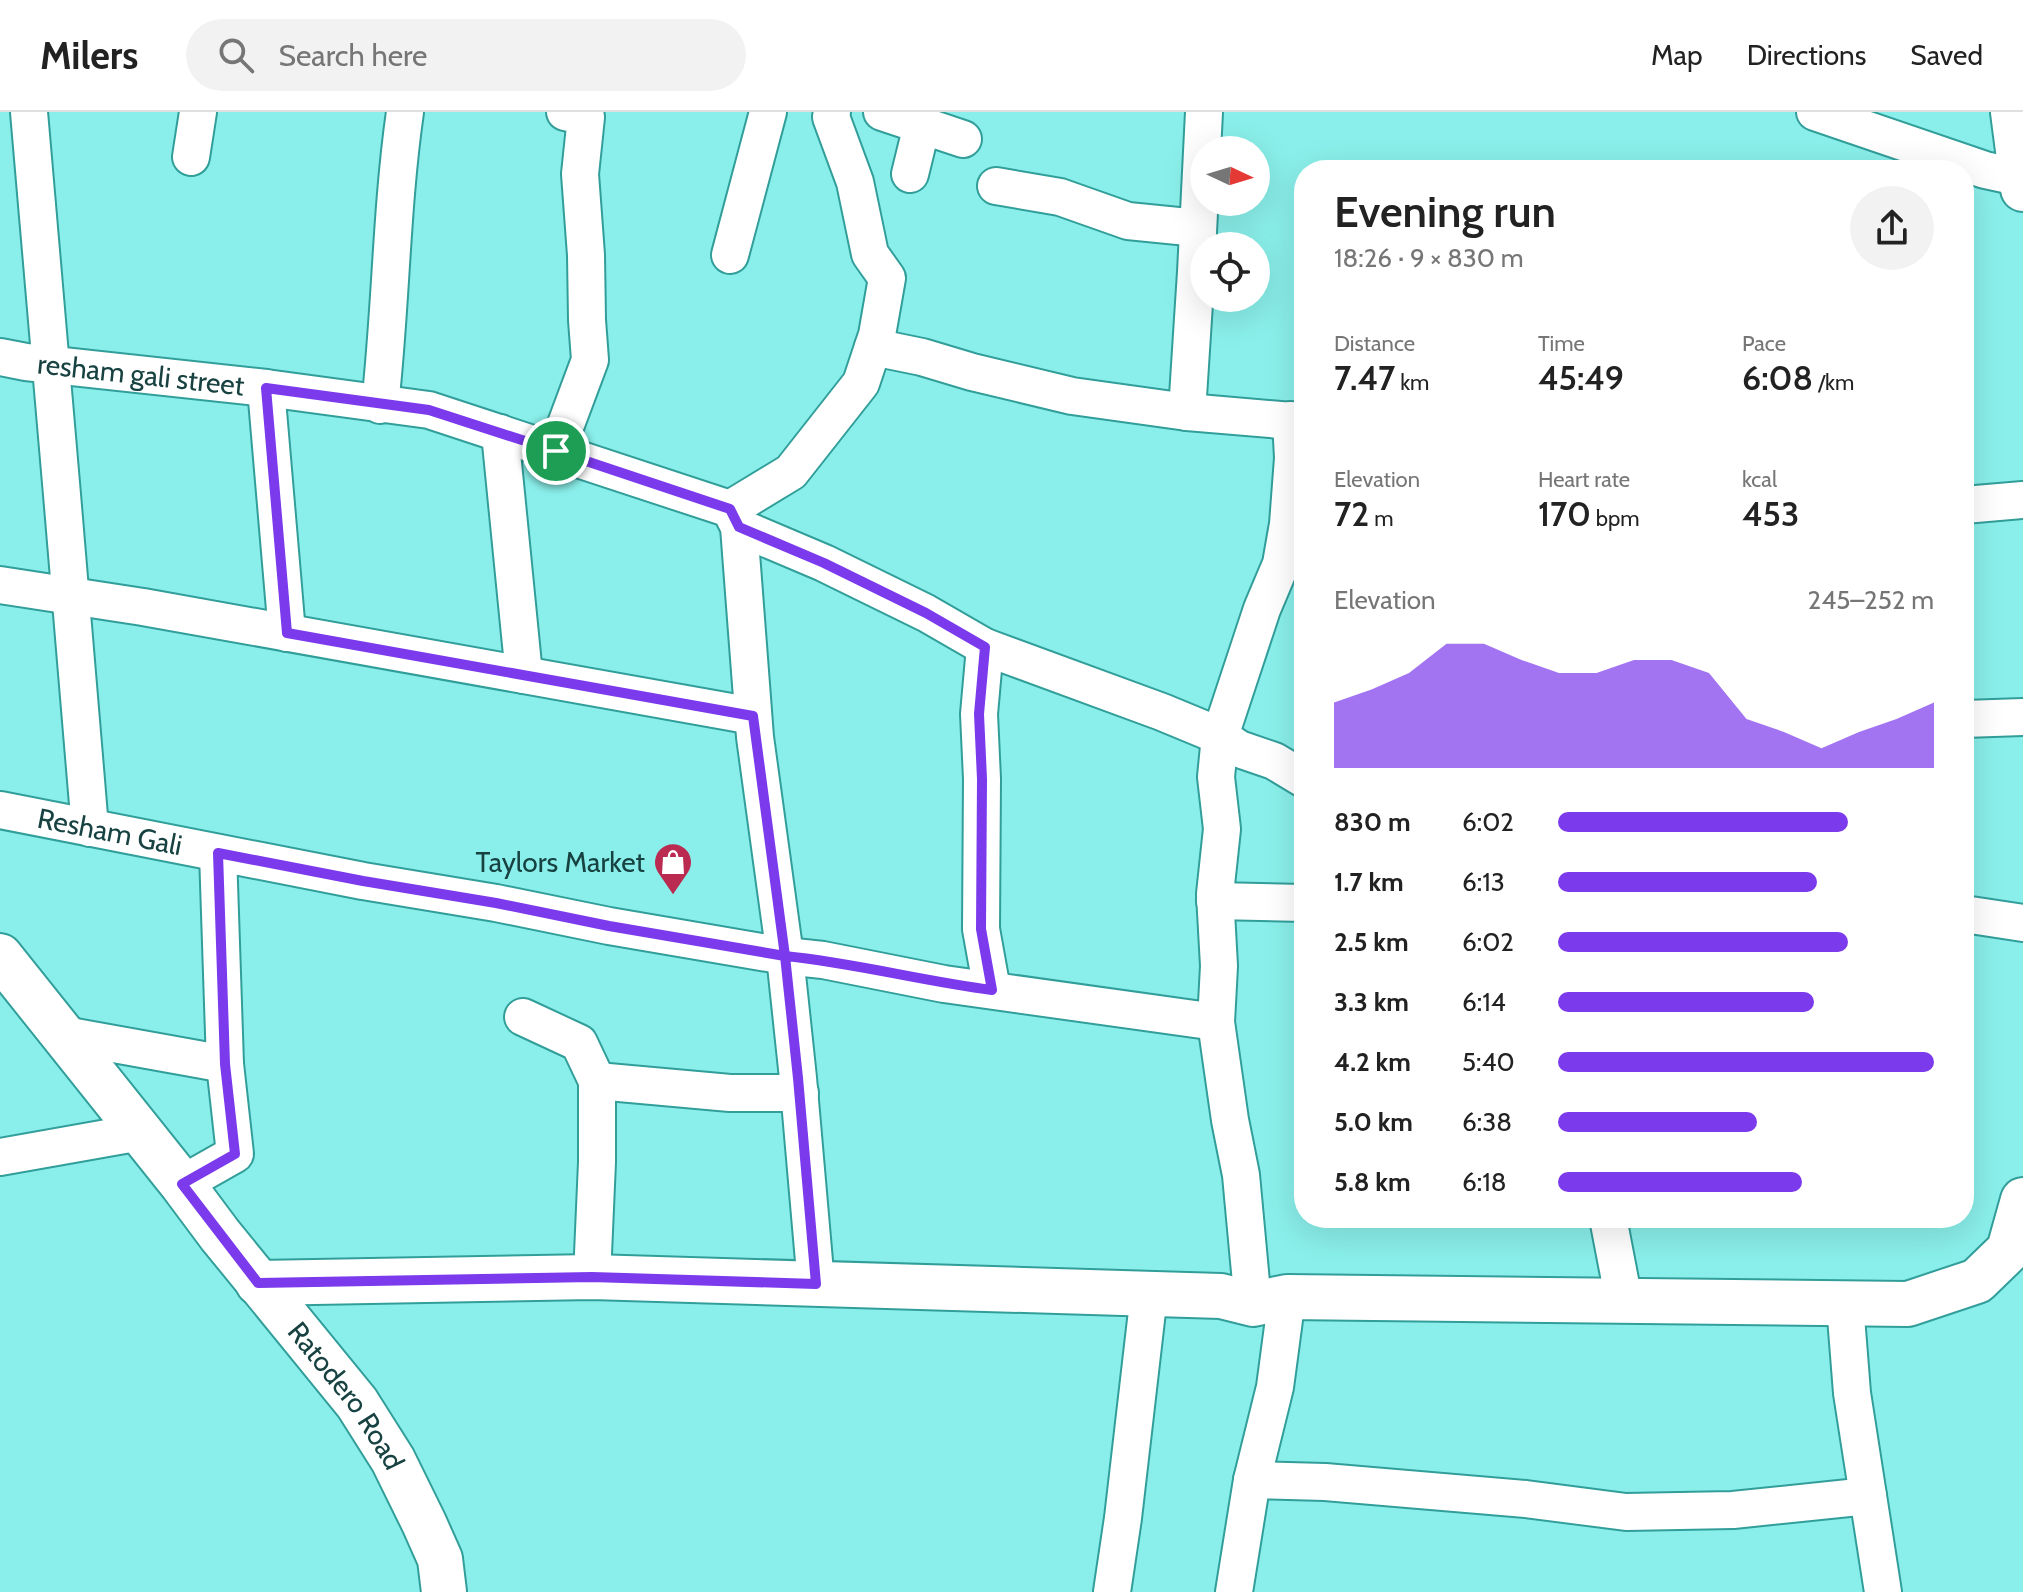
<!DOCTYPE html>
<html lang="en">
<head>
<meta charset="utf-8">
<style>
  body { margin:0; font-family:Cabin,sans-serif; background:#f2f2f2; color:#222; height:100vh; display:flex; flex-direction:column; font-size:30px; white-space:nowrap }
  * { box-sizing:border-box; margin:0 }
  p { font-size:26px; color:#767676 }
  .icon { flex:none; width:44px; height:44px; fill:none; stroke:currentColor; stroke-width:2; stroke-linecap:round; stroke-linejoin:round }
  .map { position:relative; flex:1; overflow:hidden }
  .drawer { position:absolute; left:1294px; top:48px; width:680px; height:1068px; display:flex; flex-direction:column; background:#fff; border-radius:32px; box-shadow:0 8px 32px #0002 }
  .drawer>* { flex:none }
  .needle { width:52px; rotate:94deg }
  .tools { position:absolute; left:1190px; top:24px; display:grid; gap:16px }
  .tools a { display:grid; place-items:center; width:80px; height:80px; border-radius:50%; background:#fff; box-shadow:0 8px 32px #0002; font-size:40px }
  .pin { position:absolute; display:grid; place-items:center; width:68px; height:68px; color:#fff; margin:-34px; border:4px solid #fff; border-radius:50%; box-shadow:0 2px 8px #0007 }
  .round { display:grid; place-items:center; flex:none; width:84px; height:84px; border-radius:42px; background:#f2f2f2 }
  .summary { display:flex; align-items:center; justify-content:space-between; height:136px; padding:0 40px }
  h1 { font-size:44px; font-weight:600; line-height:60px }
  .stats { display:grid; grid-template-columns:repeat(3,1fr); gap:12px; height:136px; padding:8px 40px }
  .stats div { display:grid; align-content:center }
  .stats b { font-size:34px; font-weight:600 }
  .stats small { font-size:22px; font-weight:400 }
  .stats p { font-size:22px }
  .chart { height:224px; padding:16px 40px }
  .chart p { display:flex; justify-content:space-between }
  .chart svg { width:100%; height:144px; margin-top:8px; fill:#7c3aed; opacity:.7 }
  ul { padding:0 40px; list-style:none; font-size:26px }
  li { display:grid; grid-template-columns:128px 96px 1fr; align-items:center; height:60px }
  li i { height:20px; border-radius:10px; background:#7c3aed }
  header { display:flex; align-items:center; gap:48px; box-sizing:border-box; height:112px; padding:0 40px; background:#fff; border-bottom:2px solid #e0e0e0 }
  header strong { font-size:38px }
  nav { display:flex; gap:44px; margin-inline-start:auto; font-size:28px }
  .search { width:560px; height:72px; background:#f2f2f2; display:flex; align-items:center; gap:20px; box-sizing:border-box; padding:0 28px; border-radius:44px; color:#767676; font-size:30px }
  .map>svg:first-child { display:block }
</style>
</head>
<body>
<header>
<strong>Milers</strong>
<div class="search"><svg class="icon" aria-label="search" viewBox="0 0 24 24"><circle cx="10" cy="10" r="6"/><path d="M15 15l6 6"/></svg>Search here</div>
<nav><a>Map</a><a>Directions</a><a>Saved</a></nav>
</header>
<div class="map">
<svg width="2023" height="1480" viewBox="0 0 2023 1480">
  <rect width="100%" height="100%" fill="#8aefea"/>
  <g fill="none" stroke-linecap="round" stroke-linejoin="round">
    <g stroke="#329e9a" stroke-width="40">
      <g id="street">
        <path d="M29,0c20,239 42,477 61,716"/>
        <polyline points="882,0 963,27"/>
        <polyline points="1815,0 1985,58 2022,66"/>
        <polyline points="191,45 198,0"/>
        <polyline points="910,62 922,13"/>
        <polyline points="996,74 1060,85 1128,109 1198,116"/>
        <polyline points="730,143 768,0"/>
        <polyline points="873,235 922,245 972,260 1072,284 1187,300 1304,310"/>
        <path id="s1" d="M0,245l26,5 240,26 163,22 301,99 9,18 16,210 30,219 13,122 18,206"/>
        <polyline points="266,276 287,521"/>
        <path d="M380,293c11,-97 11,-196 25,-293"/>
        <polyline points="1187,300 1196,160 1204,0"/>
        <polyline points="500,321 524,563"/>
        <polyline points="556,339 590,248 587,208 586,143 580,62 586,5 565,0"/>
        <polyline points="1964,393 2023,388"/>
        <polyline points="730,397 791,360 861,271 877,223 887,166 870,142 855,70 831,5 832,0"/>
        <polyline points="739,415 824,451 926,501 985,535 1162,600 1220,624 1239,637 1274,649 1304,667"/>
        <polyline points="0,473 143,495 753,604"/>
        <polyline points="985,535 979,602 982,667 981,817 992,878"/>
        <polyline points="1964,607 2023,605"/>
        <path id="s2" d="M0,698l363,71 133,22 113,23 176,30 38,4 121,24 272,38"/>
        <polyline points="1215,789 1304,791"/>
        <polyline points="1964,802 2023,811"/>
        <polyline points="523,905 579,931 597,969 597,1050 592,1165"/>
        <polyline points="64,923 225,952 218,741"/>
        <polyline points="597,969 730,981 800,981"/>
        <polyline points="0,1045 141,1020"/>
        <polyline points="182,1072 235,1042 225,952"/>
        <polyline points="1608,1106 1624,1189"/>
        <polyline points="1253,1192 1241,1063 1230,1008 1216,910 1219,854 1215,782 1222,717 1216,665 1220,624 1262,497 1281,452 1288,412 1293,346 1291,308"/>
        <polyline points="1845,1192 1852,1281 1883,1480"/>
        <polyline points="1252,1368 1275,1275 1287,1185"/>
        <polyline points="1112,1480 1123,1406 1149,1182"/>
        <polyline points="1234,1480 1252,1368 1325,1370 1526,1387 1626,1400 1733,1398 1868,1384"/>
      </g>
    </g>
    <g stroke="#329e9a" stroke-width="48">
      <g id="secondary">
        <polyline points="2013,0 2023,77"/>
        <path id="s3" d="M0,844l182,228 38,51 137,168 36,57 31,63 16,36 4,33"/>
        <polyline points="258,1171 592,1165 1221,1184 1253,1192 1287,1185 1908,1192 1977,1169 2009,1138 2023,1088"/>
      </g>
    </g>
    <use href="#street" stroke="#fff" stroke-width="36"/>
    <use href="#secondary" stroke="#fff" stroke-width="44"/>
  </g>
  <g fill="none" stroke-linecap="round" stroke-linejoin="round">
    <g stroke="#fff" stroke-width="16">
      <path id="route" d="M556,339l-127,-41 -163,-22 21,245 466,83 32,240 -176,-30 -113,-23 -133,-22 -145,-28 7,211 10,90 -53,30 76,99 334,-6 224,7 -18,-206 -13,-122c70,7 137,25 207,34l-11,-61 1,-150 -3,-65 6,-67 -59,-34 -102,-50 -85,-36 -9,-18 -174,-58"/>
    </g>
    <use href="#route" stroke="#7c3aed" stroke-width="10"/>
  </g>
  <defs>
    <g id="shop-pin" transform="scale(2)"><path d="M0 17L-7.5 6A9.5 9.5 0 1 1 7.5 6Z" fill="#bb2a50" stroke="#8aefea"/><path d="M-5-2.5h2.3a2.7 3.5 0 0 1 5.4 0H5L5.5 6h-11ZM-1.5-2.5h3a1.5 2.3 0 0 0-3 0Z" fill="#fff"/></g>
  </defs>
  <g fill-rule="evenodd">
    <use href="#shop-pin" x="673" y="750"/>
  </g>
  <g text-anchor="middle" stroke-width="8" stroke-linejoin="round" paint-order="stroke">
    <g font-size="28" fill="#174241" stroke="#8aefea">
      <text dy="10" stroke="none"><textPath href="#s1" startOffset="142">resham gali street</textPath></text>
      <text dy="10" stroke="none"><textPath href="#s2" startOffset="112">Resham Gali</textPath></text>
      <text dy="10" stroke="none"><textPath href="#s3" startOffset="560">Ratodero Road</textPath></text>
    </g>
    <g font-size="28" fill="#174241" stroke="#8aefea" text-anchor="end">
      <text x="645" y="760">Taylors Market</text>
    </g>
  </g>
</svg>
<div class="tools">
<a><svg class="needle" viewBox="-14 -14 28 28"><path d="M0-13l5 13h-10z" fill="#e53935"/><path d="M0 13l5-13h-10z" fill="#767676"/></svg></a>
<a><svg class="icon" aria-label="locate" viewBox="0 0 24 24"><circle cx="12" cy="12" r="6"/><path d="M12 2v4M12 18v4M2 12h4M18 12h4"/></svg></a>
</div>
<div class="pin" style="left:556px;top:339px;background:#1e9e55"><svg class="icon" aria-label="arrive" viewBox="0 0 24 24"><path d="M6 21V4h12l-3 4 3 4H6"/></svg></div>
<section class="drawer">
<div class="summary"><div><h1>Evening run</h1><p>18:26 · 9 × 830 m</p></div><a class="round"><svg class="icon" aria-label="share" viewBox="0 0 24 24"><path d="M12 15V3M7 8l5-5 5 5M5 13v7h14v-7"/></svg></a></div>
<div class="stats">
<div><p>Distance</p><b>7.47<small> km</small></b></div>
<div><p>Time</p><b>45:49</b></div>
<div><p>Pace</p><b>6:08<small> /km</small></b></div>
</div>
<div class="stats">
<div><p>Elevation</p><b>72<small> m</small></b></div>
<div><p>Heart rate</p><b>170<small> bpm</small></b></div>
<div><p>kcal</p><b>453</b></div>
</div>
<div class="chart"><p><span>Elevation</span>245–252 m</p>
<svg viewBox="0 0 160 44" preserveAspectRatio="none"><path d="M0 44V24L10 20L20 15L30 6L40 6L50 11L60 15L70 15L80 11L90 11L100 15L110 29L120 33L130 38L140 33L150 29L160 24V44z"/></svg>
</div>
<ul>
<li><b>830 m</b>6:02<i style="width:77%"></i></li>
<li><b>1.7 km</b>6:13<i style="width:69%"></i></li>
<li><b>2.5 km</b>6:02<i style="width:77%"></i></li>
<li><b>3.3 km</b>6:14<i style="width:68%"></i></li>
<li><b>4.2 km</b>5:40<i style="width:100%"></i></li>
<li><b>5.0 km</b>6:38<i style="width:53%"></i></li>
<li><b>5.8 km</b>6:18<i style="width:65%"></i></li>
</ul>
</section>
</div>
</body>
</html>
